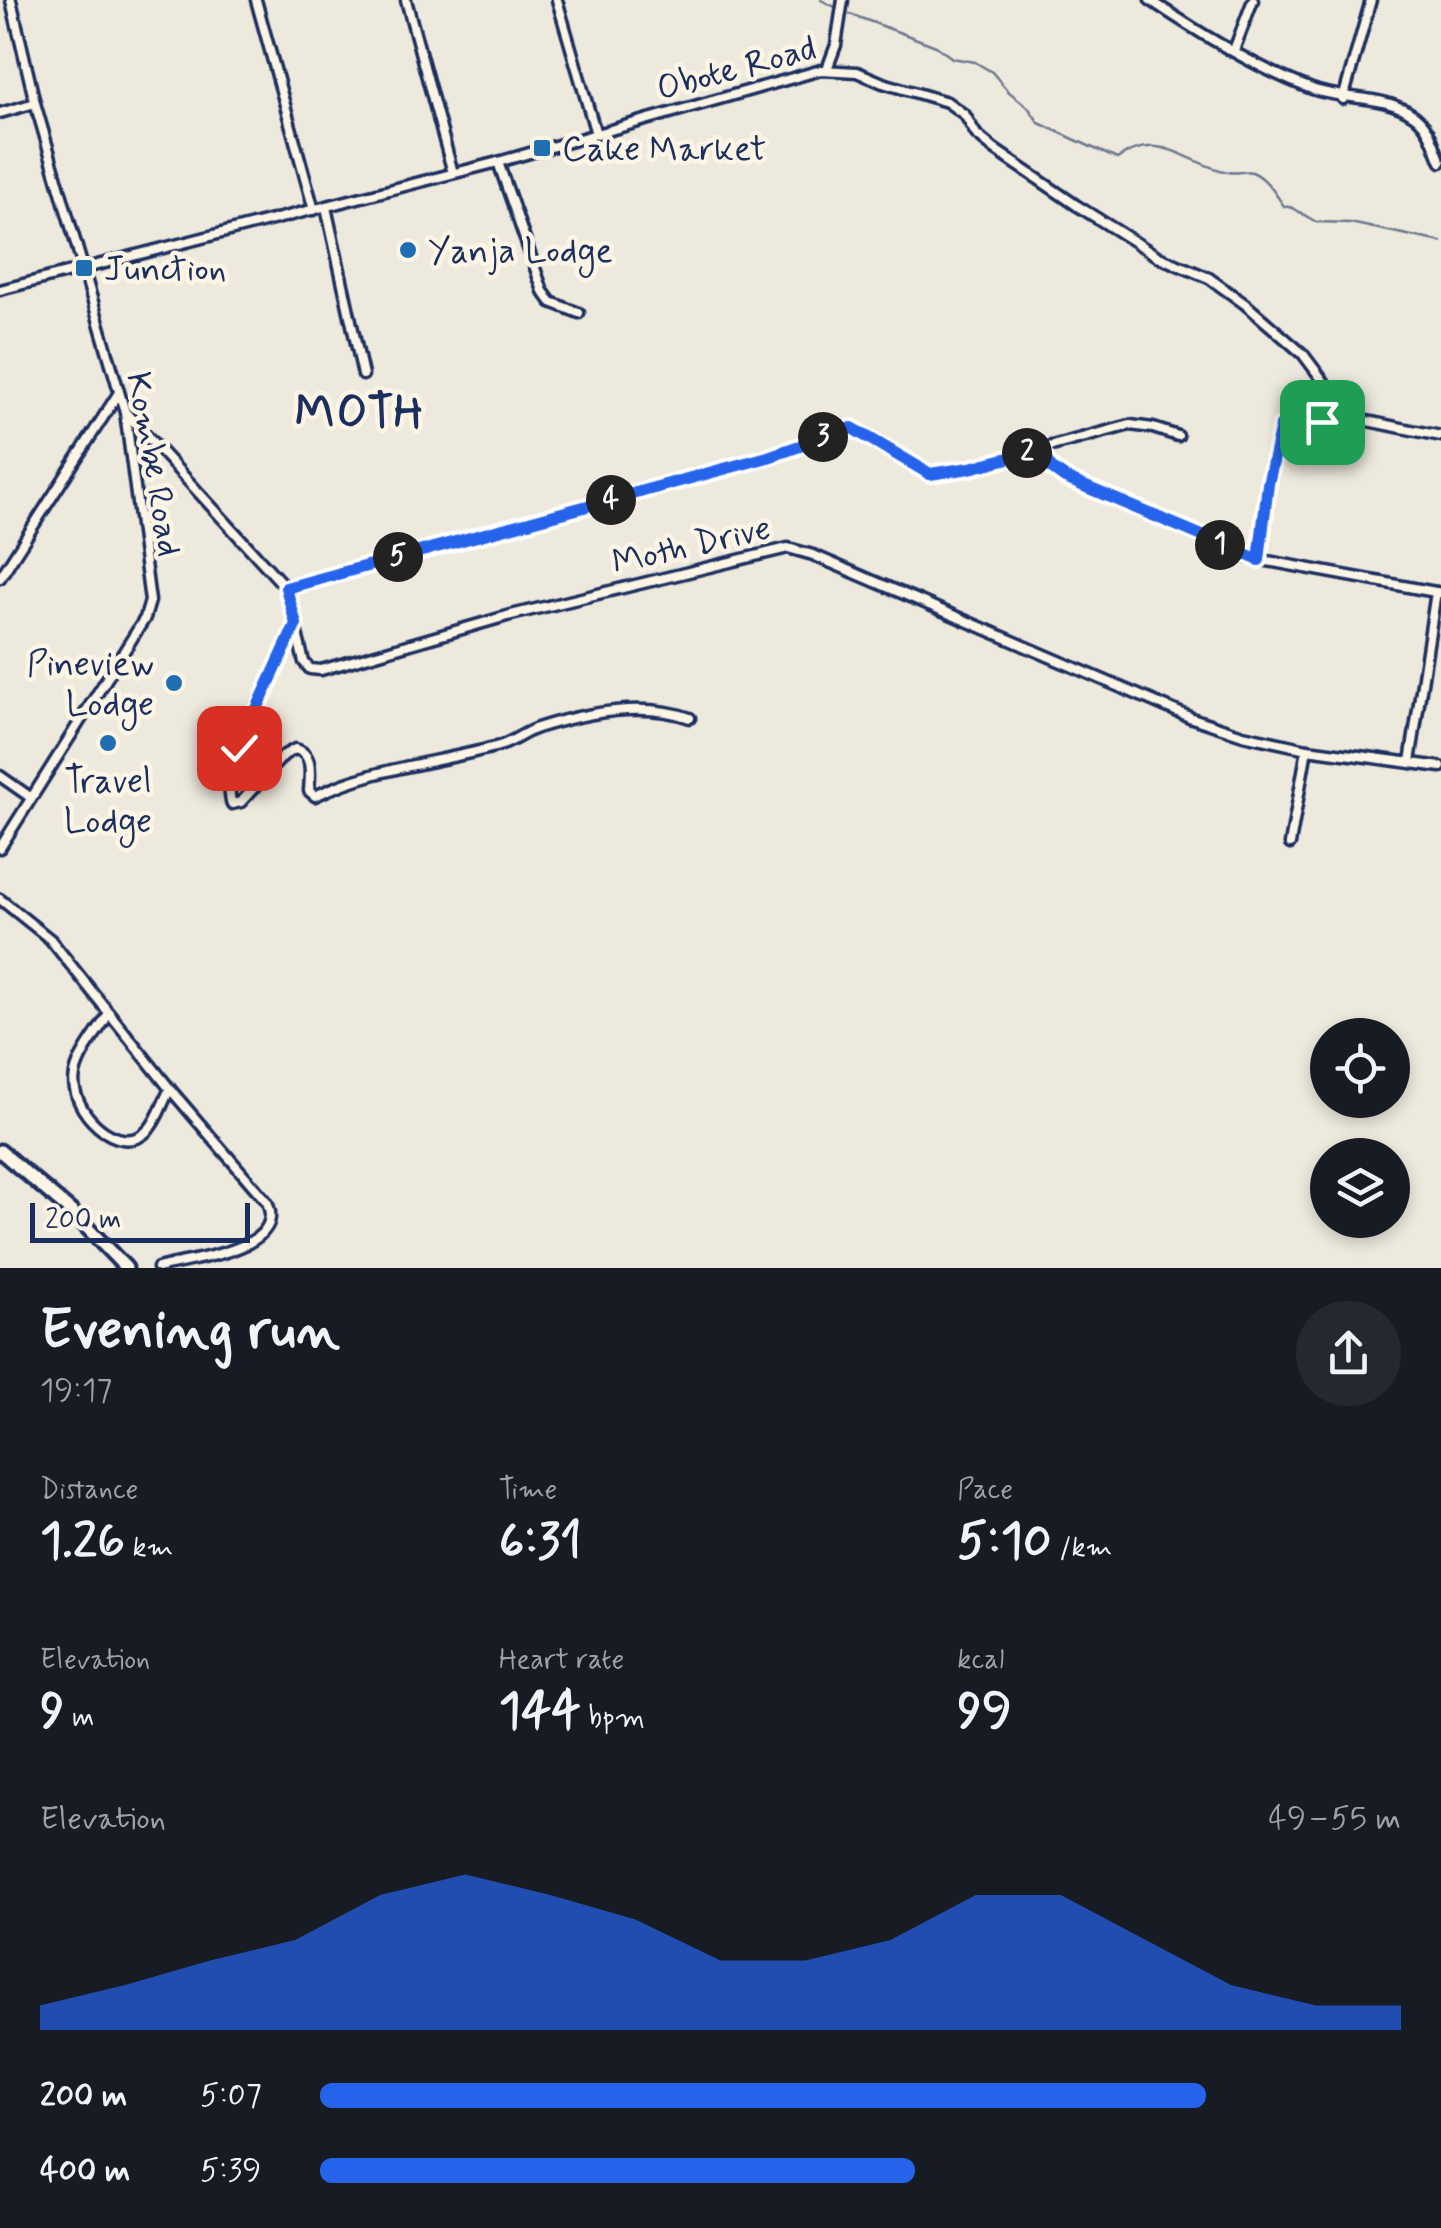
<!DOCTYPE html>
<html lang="en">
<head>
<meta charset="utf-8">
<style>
  body { margin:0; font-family:Mynerve,sans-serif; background:#242831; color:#f1f3f6; height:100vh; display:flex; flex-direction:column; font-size:38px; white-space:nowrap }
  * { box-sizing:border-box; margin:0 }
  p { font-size:32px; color:#9ea1a6 }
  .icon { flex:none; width:55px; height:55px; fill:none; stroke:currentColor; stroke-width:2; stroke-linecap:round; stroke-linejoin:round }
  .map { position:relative; height:1268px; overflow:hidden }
  .panel { display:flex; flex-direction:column; background:#171b24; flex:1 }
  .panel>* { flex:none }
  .controls { position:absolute; left:1310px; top:1018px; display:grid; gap:20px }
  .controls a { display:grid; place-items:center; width:100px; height:100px; border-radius:50%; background:#171b24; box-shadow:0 5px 15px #0003; font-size:50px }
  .scale { position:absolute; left:30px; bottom:25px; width:220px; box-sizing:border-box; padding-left:10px; border:5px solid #1b2f5e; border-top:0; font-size:28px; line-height:35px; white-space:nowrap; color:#1b2f5e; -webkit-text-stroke:8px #fcf5e5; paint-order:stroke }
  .pin { position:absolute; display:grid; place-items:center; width:85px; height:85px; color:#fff; margin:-42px; border-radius:20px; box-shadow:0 5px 15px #0006 }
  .km { position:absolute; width:50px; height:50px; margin:-25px; border-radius:50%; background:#222; color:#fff; font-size:28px; line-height:50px; text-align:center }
  .round { display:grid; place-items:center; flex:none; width:105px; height:105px; border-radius:52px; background:#242831 }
  .overview { display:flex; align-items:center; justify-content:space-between; height:170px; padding:0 40px }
  h1 { font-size:55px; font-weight:700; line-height:75px }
  .metrics { display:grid; grid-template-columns:repeat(3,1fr); gap:15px; height:170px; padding:10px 40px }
  .metrics div { display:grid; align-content:center }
  .metrics b { font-size:50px; font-weight:700 }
  .metrics small { font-size:28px; font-weight:400 }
  .metrics p { font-size:28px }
  .chart { height:280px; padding:20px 40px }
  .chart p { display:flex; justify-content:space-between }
  .chart svg { width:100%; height:180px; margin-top:10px; fill:#2563eb; opacity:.7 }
  ul { padding:0 40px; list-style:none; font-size:32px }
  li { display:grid; grid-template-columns:160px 120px 1fr; align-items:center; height:75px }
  li i { height:25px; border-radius:12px; background:#2563eb }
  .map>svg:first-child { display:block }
</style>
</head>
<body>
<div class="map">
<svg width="1441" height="1268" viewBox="0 0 1441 1268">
  <rect width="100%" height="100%" fill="#eee9dd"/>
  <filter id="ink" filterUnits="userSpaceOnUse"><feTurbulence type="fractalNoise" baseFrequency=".01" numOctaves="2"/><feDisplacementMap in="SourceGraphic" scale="20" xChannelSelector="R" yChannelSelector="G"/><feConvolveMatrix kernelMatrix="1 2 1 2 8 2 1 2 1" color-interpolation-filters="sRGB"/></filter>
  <g filter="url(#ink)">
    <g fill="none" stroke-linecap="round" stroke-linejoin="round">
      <g stroke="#6c778f" stroke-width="2.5">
        <polyline points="821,0 837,8"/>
        <path d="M850,14l86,32 16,12 23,4 17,10 16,19 20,16 11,16 78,36c44,-31 71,6 111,13 8,2 17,-2 24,0 14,5 24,23 32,34l9,2 23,14 34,1 91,19"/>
      </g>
      <g stroke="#1b2f5e" stroke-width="15">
        <g id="minor">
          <polyline points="256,0 314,210"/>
          <polyline points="406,0 453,173"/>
          <polyline points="557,0 596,134"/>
          <path d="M1150,0c46,31 110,70 162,89 33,12 73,5 103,27 16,13 18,28 26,46"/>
          <polyline points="1234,50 1253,0"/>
          <polyline points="827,69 836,45 843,0"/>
          <polyline points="1343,99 1371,0"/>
          <polyline points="0,113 35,103"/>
          <polyline points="498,162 543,291 551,302 579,313"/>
          <polyline points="326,207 363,375"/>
          <polyline points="0,290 498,162 821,70 857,72 883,83 947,102 965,115 976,134 994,149 1076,205 1159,257 1209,278 1245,304 1303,354 1324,382 1338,415 1441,436"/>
          <polyline points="125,412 286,588 304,662 310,669 321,670 507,616 788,548 813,555 1192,718 1243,735 1307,749 1441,767"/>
          <polyline points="1040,450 1051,467 1065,478 1246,557 1441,593"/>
          <polyline points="1259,559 1268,484 1281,426 1290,422 1318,425 1335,409"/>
          <polyline points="0,578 118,394"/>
          <polyline points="286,588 768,457 852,429 930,474 970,468 1130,425 1153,428 1178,436"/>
          <path d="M297,624c-17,37 -80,145 -65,180l9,-2 43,-47 11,-6c19,4 15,26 14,42l6,5c59,-29 125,-33 187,-51 12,-4 23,-13 35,-17 47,-15 106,-27 153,-10"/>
          <polyline points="1410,762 1436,592"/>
          <polyline points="0,776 30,797"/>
          <polyline points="1290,844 1307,749"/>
          <polyline points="0,848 145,618 150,601 125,412 35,103 11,0"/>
          <path d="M0,899l50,40 120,150 97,113c22,49 -79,57 -109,66"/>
          <path d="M109,1013c-11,20 -29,39 -34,61 -8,35 45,87 73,56 10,-10 15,-29 22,-41"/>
        </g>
      </g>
      <g stroke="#1b2f5e" stroke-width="19">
        <polyline id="highway" points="0,1151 73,1213 126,1268"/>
      </g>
      <use href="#minor" stroke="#fcf5e5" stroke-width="8"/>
      <use href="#highway" stroke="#fcf5e5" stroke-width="11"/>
    </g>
  </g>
  <g fill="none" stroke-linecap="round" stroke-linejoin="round" filter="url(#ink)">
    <g stroke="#fff" stroke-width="20">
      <path id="route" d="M239,748l57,-124 -10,-36 482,-131 84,-29 78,46 40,-6 70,-18 11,18 14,10 194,82 9,-76 13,-58c11,-10 28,3 41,-4"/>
    </g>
    <use href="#route" stroke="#2563eb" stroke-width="12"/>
  </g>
  <g fill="#1f6fb2" stroke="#fcf5e5" stroke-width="4">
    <rect x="532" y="138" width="20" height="20" rx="5"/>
    <circle cx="408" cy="250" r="10"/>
    <rect x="74" y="258" width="20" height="20" rx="5"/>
    <circle cx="174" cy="683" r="10"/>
    <circle cx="108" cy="743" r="10"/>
  </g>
  <g text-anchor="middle" stroke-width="9" stroke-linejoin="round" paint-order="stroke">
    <g font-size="35" fill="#1b2f5e" stroke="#fcf5e5">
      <text transform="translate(736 67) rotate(-15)" y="12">Obote Road</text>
      <text transform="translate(155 464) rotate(80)" y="12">Kombe Road</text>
      <text transform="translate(691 544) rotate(-13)" y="12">Moth Drive</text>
    </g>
    <g font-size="35" fill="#1b2f5e" stroke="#fcf5e5" text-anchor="start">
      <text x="562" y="160">Cake Market</text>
      <text x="428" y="262">Yanja Lodge</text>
      <text x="104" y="280">Junction</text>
      <text x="154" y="675" text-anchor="end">Pineview<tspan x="154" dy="40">Lodge</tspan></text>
      <text x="108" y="792" text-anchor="middle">Travel<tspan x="108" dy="40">Lodge</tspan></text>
    </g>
    <g font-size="45" font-weight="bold" letter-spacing="2.5" fill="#1b2f5e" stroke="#fcf5e5">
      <text x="360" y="426">MOTH</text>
    </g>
  </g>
</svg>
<div class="controls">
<a><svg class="icon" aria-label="locate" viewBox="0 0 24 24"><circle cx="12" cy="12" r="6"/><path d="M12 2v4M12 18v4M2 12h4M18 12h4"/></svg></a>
<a><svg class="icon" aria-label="layers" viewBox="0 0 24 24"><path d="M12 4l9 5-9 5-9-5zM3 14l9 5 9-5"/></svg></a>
</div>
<div class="scale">200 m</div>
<div class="pin" style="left:1322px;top:422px;background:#1e9e55"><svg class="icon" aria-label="arrive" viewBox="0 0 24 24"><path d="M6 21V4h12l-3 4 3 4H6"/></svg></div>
<div class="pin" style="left:239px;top:748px;background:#d93025"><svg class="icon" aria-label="check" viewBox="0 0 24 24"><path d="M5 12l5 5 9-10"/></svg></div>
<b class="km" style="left:1220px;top:545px">1</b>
<b class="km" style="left:1027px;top:453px">2</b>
<b class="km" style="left:823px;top:437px">3</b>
<b class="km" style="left:611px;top:500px">4</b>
<b class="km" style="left:398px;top:557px">5</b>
</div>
<section class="panel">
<div class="overview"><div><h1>Evening run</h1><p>19:17</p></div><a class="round"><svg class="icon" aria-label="share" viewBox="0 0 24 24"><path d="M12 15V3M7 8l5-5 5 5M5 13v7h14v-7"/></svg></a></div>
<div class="metrics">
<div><p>Distance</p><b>1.26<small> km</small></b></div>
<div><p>Time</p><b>6:31</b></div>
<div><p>Pace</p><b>5:10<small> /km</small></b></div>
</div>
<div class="metrics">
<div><p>Elevation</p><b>9<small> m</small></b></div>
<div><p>Heart rate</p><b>144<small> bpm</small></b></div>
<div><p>kcal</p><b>99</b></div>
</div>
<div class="chart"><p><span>Elevation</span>49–55 m</p>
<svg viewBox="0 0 160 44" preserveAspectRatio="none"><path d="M0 44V38L10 33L20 27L30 22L40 11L50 6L60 11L70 17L80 27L90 27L100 22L110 11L120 11L130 22L140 33L150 38L160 38V44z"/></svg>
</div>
<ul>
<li><b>200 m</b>5:07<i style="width:82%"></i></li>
<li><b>400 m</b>5:39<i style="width:55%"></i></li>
</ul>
</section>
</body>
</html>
